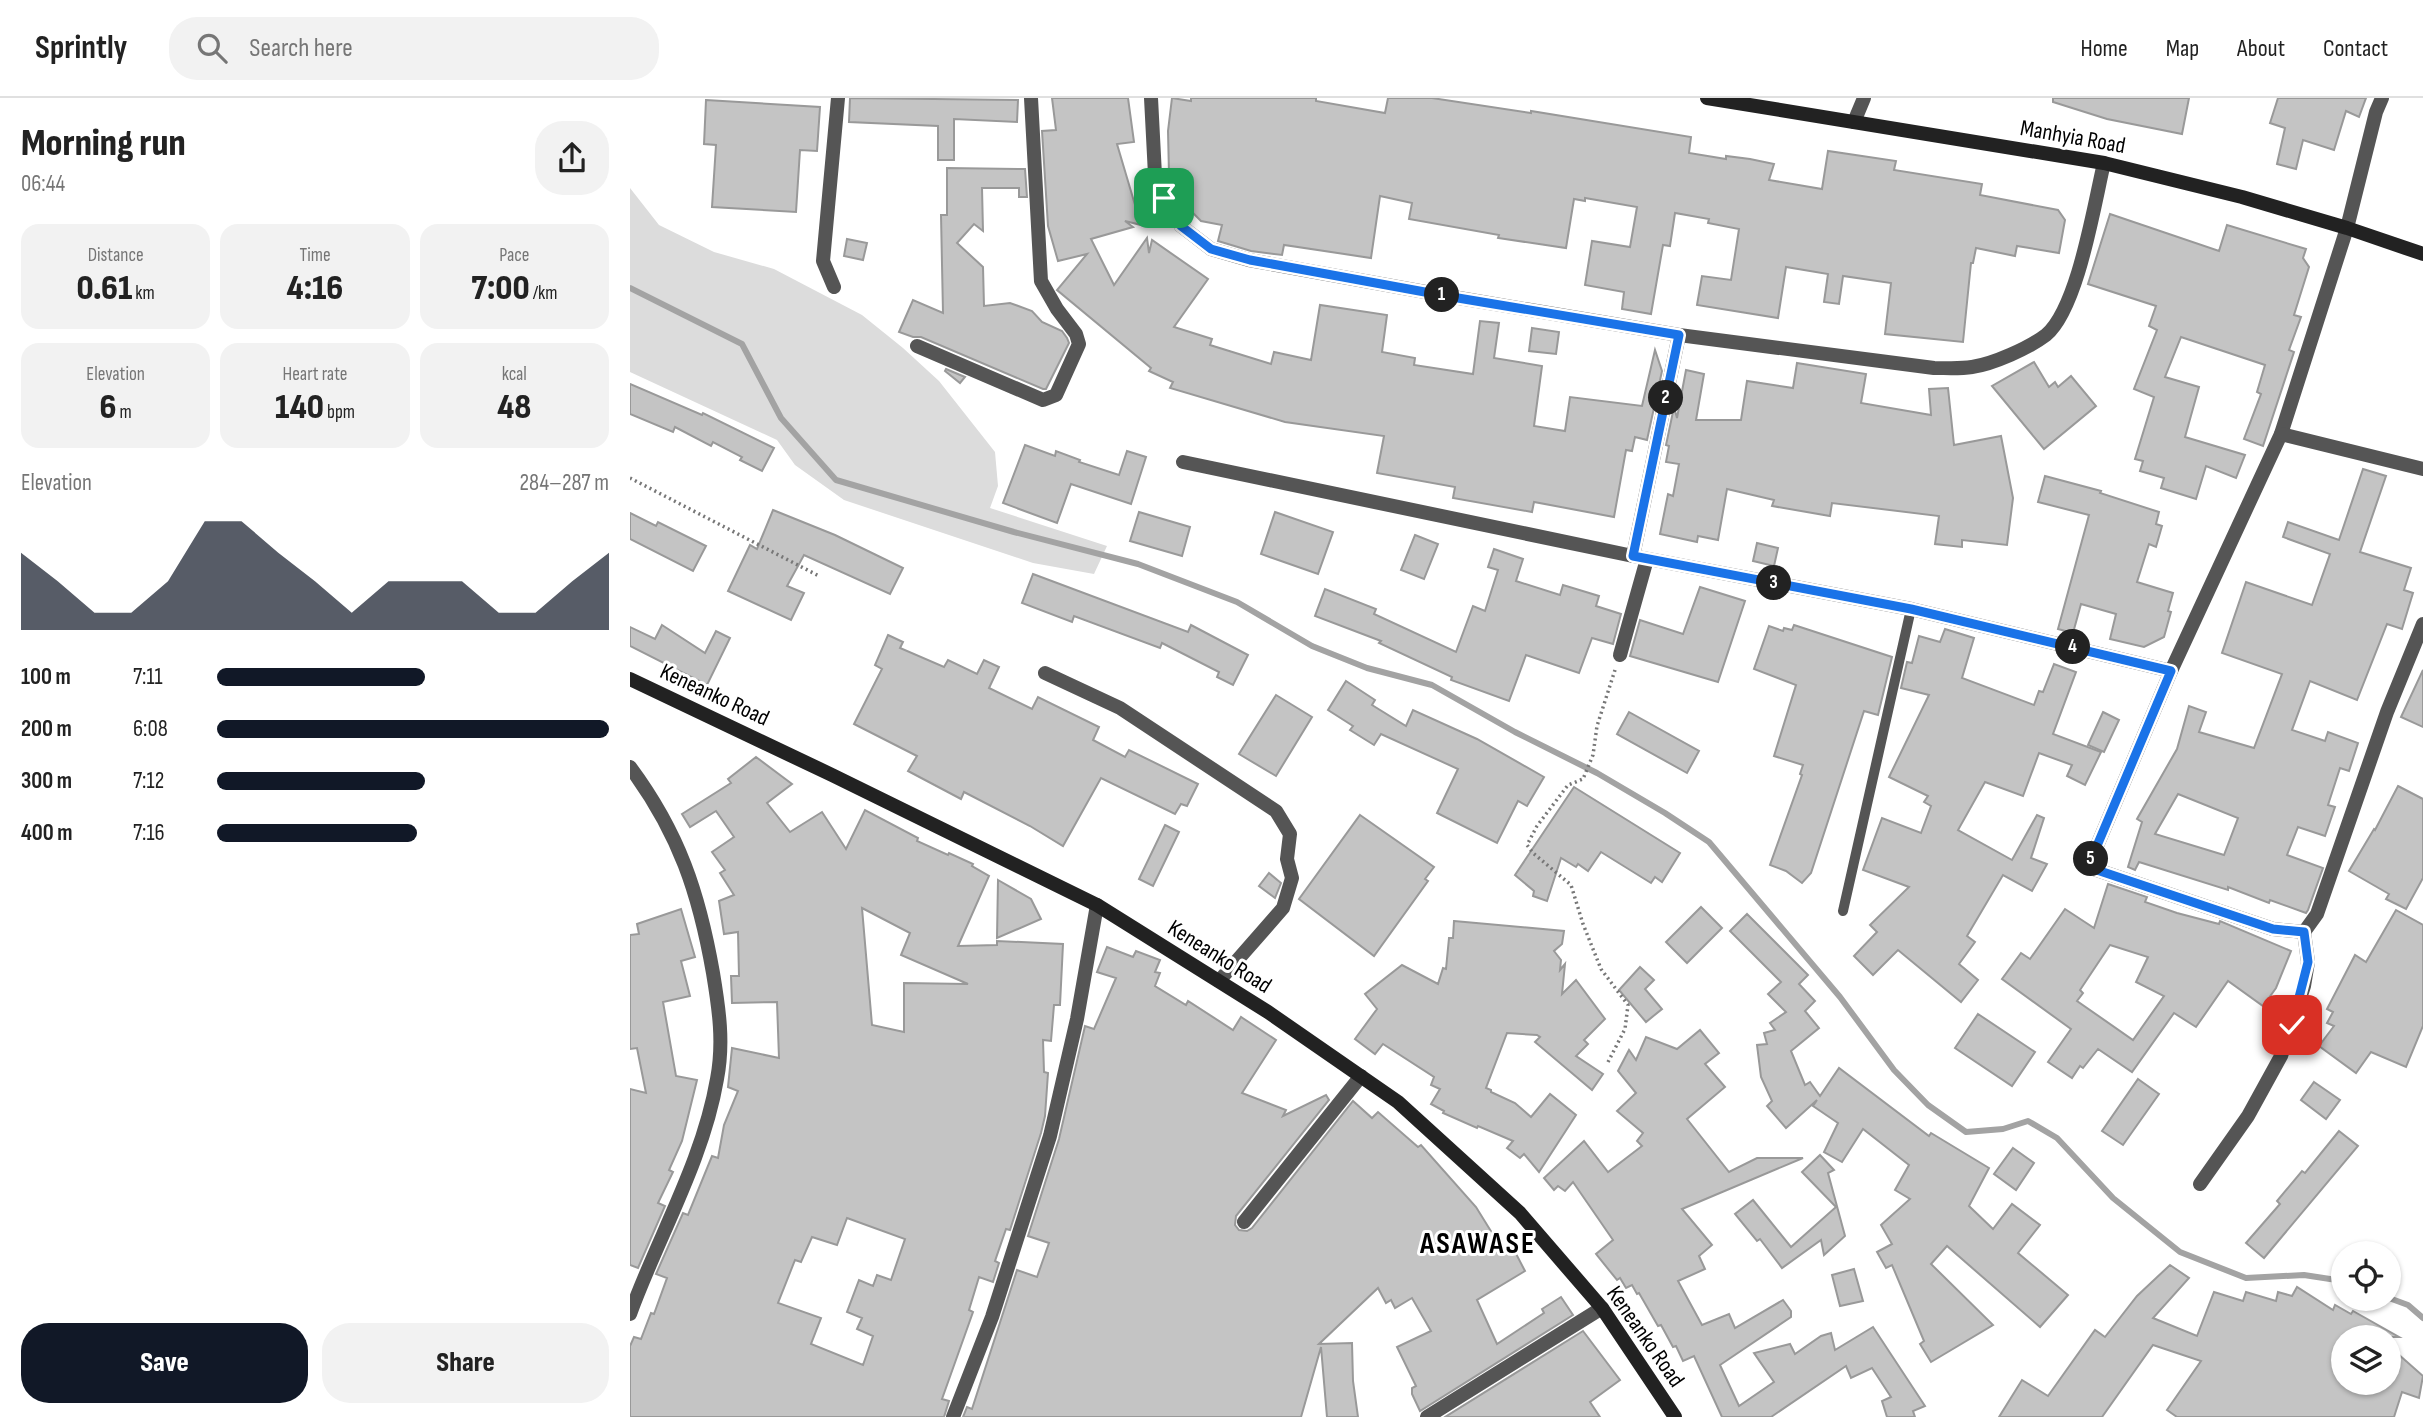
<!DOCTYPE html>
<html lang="en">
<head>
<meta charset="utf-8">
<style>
  body { margin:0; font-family:"Sofia Sans Condensed",sans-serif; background:#f2f2f2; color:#222; height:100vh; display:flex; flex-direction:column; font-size:26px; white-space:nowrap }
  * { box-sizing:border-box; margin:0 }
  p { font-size:23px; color:#767676 }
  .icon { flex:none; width:38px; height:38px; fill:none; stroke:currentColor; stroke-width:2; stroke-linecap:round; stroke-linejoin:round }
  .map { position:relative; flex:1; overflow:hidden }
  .panel { display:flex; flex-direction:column; background:#fff; width:630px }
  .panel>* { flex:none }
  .fabs { position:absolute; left:1701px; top:1143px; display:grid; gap:14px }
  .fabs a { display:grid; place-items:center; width:70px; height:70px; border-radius:50%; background:#fff; box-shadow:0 2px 5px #0004; font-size:35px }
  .pin { position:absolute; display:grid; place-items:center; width:60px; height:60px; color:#fff; margin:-30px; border-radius:14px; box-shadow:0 4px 10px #0006 }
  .km { position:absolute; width:35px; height:35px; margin:-18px; border-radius:50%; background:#222; color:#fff; font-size:19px; line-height:35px; text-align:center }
  .round { display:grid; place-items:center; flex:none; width:74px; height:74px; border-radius:28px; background:#f2f2f2 }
  .head { display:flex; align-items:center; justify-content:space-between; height:119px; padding:0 21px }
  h1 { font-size:38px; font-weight:800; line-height:52px }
  .stats { display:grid; grid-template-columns:repeat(3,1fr); gap:10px; height:119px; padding:7px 21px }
  .stats div { display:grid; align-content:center; border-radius:18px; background:#f2f2f2; text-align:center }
  .stats b { font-size:35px; font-weight:800 }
  .stats small { font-size:19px; font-weight:400 }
  .stats p { font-size:19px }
  .chart { height:196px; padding:14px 21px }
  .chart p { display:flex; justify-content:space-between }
  .chart svg { width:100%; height:126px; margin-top:7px; fill:#111827; opacity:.7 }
  .primary-button { display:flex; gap:14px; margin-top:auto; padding:14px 21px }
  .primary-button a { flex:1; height:80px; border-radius:28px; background:#111827; color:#fff; font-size:28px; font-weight:800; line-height:80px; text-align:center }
  .primary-button a+a { background:#f2f2f2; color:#222 }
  ul { padding:0 21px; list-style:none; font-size:23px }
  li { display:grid; grid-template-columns:112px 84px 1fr; align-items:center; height:52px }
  li i { height:18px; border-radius:9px; background:#111827 }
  header { display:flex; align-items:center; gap:42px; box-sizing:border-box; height:98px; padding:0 35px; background:#fff; border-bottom:2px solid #e0e0e0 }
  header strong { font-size:33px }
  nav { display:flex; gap:38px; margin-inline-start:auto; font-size:24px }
  .search { width:490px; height:63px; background:#f2f2f2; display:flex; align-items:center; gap:18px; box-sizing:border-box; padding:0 24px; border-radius:28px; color:#767676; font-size:26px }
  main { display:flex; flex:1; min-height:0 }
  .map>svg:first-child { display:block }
</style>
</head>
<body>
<header>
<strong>Sprintly</strong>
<div class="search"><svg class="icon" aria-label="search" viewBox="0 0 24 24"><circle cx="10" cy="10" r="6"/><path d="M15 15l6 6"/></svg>Search here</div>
<nav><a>Home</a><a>Map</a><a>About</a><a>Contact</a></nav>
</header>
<main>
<section class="panel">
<div class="head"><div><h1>Morning run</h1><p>06:44</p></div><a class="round"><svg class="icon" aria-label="share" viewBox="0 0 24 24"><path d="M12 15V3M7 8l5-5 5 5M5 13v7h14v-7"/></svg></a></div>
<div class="stats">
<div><p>Distance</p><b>0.61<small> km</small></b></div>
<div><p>Time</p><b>4:16</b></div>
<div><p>Pace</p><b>7:00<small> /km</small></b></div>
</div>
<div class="stats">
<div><p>Elevation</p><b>6<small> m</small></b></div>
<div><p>Heart rate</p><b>140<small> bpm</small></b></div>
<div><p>kcal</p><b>48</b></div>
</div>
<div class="chart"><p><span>Elevation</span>284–287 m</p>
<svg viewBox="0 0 160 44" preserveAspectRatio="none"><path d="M0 44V17L10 27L20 38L30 38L40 27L50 6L60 6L70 17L80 27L90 38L100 27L110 27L120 27L130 38L140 38L150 27L160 17V44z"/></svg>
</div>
<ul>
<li><b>100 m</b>7:11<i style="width:53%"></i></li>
<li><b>200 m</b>6:08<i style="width:100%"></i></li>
<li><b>300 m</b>7:12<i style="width:53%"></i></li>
<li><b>400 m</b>7:16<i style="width:51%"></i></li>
</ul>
<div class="primary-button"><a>Save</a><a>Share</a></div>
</section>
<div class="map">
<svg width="1793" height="1319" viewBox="0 0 1793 1319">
  <rect width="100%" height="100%" fill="#fff"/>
  <polygon fill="#dcdcdc" points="0,90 29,127 84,154 144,171 232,217 273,250 309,283 365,354 368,388 360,410 477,448 464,476 403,465 214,402 165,367 147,342 0,274"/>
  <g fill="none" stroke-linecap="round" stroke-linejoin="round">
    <g stroke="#a3a3a3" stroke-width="6">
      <polyline points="0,190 112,246 151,320 206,382 384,434 508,466 607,504 682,548 737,570 802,587 885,634 967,675 1035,715 1079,744 1210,899 1264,972 1298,1007 1336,1034 1373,1031 1398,1023 1427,1040 1483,1100 1550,1154 1616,1180 1674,1177 1713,1183"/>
      <polyline points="1759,1200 1778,1207 1793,1220"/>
    </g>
  </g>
  <g fill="#c4c4c4" stroke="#999" stroke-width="2" fill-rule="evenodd">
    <polygon points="220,0 388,2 387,24 324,21 324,62 308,62 308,28 219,24"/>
    <polygon points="422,0 498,0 504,44 487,46 511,127 495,123 503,129 461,141 484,187 517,140 519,155 522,142 578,181 544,229 582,241 580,247 641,266 644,254 681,262 690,207 757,217 752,254 785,260 784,267 843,276 850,223 869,225 864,260 912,268 904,328 935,333 940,299 1012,308 1025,252 1032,273 1017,342 1005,339 1002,353 996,352 984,419 904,404 902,414 823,400 825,389 747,375 754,338 655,324 540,290 543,284 519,273 521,270 427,192 457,156 428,163 418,128 412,33 426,32"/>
    <polygon points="542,0 561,3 561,0 686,0 686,3 755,15 758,0 802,0 901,15 901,13 1061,39 1059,55 1096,61 1096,58 1120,61 1144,66 1139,82 1192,91 1198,53 1266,63 1264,72 1352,86 1350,97 1428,112 1435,122 1429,155 1387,148 1385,158 1346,150 1343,165 1341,165 1333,244 1255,236 1261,185 1213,178 1209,206 1194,204 1198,176 1156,169 1148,220 1067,207 1072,178 1101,182 1109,131 1078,125 1079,121 1045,115 1040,148 1033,147 1021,216 992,211 994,194 955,187 962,143 1000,149 1007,109 955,100 955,103 944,101 936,150 868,140 869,137 779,121 782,105 750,98 741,160 654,147 652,157 621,153 588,143 592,127 571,123 554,106 559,76 539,76 538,33"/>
    <polygon points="1423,0 1559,0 1552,36 1477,21 1423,4"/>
    <polygon points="1648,0 1736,0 1729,19 1716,13 1704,52 1673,42 1666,71 1647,66 1655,30 1640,25"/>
    <polygon points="76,2 190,9 187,53 170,52 166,114 82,109 86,47 74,46"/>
    <polygon points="317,70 395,71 397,99 389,99 389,90 352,90 353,133 344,126 327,145 353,169 354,208 380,205 402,213 412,224 432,233 437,240 439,245 416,291 413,291 291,239 283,239 269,234 283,202 313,215 311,117 317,117"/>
    <polygon points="1480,116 1589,153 1597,127 1676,151 1673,160 1679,169 1664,217 1671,219 1659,252 1664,254 1633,348 1614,341 1631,296 1627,294 1635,267 1551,239 1535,279 1569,289 1555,339 1615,357 1606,380 1576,368 1566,401 1531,390 1534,380 1510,373 1513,363 1505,361 1524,299 1504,291 1527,232 1519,228 1526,208 1458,186"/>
    <polygon points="217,141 237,145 233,162 214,158"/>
    <polygon points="902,230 929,234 926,256 899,253"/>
    <polygon points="1404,264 1419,289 1425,284 1428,289 1441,278 1466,308 1414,351 1362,288"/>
    <polygon points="1167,265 1236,276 1231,305 1301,317 1299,291 1318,290 1324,347 1371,338 1383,400 1377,447 1332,442 1332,449 1305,446 1309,418 1202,405 1200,418 1142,408 1144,402 1097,391 1088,442 1068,438 1067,444 1030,436 1038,396 1043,398 1049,366 1036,364 1039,348 1036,347 1044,309 1047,320 1056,272 1074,276 1066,322 1111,322 1117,283 1163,290"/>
    <polygon points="316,271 335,279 330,285 315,273"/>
    <polygon points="0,286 72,317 73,315 144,350 132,373 110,362 112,359 83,344 81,348 45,329 43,334 0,316"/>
    <polygon points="395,347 425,358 426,353 450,362 449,364 489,377 497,353 516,359 501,406 441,386 427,425 373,405"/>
    <path d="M1733,371l23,7 -26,76 51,16 -7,22 9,3 -11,36 -15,-5 -30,76 -47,-19 -18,49 33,11 3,-9 30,11 -9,28 -9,-3 -12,37 7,2 -10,29 -27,-9 -11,28 36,13 -15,42 -2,3 -36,-13 -1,3 -41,-16v3l-89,-28 -4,8 -7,-3 14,-45 -5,-3 40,-70 12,-43 17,6 -7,20 55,16 28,-74 -60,-21 24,-71 66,23 18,-51 -47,-17 5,-15 51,18zM1548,696l60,24 -14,37 -69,-21z"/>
    <polygon points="1415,378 1471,393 1470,395 1529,414 1526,426 1532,428 1526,449 1519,446 1507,484 1543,495 1538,513 1541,514 1534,539 1514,549 1480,541 1486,516 1451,506 1443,535 1428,531 1459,417 1408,404"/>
    <polygon points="143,412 205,437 273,470 260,496 174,457 157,488 174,495 161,522 98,493 120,447 127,451"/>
    <polygon points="509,414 560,429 552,458 500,443"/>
    <polygon points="645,414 703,434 688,476 631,456"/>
    <polygon points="0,415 26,428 28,424 76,448 63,473 0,441"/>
    <polygon points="785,437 808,446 794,481 771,472"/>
    <polygon points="1127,445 1148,450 1144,468 1123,463"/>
    <polygon points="864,451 893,461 886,483 930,497 933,487 969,498 966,508 991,516 983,546 962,540 949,575 896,557 879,603 821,582 822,579 749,545 751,543 685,518 695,491 746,511 744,516 826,554 843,508 855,513 868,472 858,469"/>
    <polygon points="403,476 558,534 561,527 618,557 603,587 587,579 589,574 532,545 530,550 444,518 442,524 392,505"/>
    <polygon points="1070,489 1115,503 1088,584 1000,558 1010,522 1053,536"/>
    <polygon points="32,527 75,555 86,533 100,540 77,587 0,548 0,529 25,541"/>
    <polygon points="1164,527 1262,559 1248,617 1234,613 1181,775 1172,785 1156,773 1140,767 1172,677 1170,676 1173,667 1144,658 1166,587 1124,571 1139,528 1153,533 1154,530 1162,532"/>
    <polygon points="1315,531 1344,540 1332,580 1404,607 1409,593 1413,594 1424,566 1446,574 1423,636 1471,654 1455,687 1437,678 1442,667 1409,655 1393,698 1355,684 1328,732 1382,762 1407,717 1414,720 1401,760 1417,766 1402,793 1373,777 1337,838 1345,844 1329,866 1348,882 1331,904 1268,852 1243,877 1224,858 1247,834 1240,827 1279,789 1233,772 1252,720 1291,735 1301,708 1294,704 1298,698 1259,679 1299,597 1271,590 1277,564 1282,565 1289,538 1310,544"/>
    <polygon points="258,537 273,544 270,550 314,569 318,562 347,576 354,562 369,569 359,590 402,611 408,599 469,629 463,642 495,659 499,652 568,686 557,708 551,706 545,716 471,680 433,748 400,728 334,694 331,701 278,673 287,658 224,626 252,571 245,567"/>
    <polygon points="1793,572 1793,629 1771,619"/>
    <polygon points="716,583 745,602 742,607 776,628 783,612 847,641 914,679 897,708 888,703 867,745 807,715 828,671 751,636 744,647 720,632 723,628 698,612"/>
    <polygon points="646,597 682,619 646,678 609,656"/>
    <polygon points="999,614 1069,653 1057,675 987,636"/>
    <polygon points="1473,614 1489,622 1474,654 1458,647"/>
    <path d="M126,659l36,27 -25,19 23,29 32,-20 24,37 19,-39 53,28 -1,3 31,14 1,-2 24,11 -1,2 17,10 -31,70 39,-1v-4l66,3 -3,61h-6l-3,36 -8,-1 1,32 4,1 -3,43 -4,17 -31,97 -4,-1 -11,32 4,2 -6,19 -14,-5 -10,33 4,2 -31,87 7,2 -5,16h-314v-71l4,-9 7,2 10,-26 3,1 13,-36 -11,-4 27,-61 5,2 24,-59 6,2 6,-33 14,-34 -10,-4 4,-39 47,10 -2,-56 -45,1 -1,-27h8l-1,-44 -14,2 -5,-33 15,-6 -14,-22 5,-3 -13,-18 22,-15 -18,-26 -26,16 -8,-13 49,-31 -3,-4zM232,810l48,25 -9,22 67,29 -64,-1v49l-32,-7zM217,1120l58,21 -14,41 -14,-5 -4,11 -14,-6 -12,32 15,6 -5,11 16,7 -10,29 -52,-21 10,-26 -43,-15 17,-43 6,2 11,-25 25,8z"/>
    <polygon points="1768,688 1793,701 1793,780 1776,811 1756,801 1759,796 1719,773 1744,731 1745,732"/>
    <polygon points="944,689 1050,755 1032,784 1025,779 1021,785 971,754 958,773 948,766 946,769 931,760 917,803 903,798 904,793 885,777"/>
    <polygon points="730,717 804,769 795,781 798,783 744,858 669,801"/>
    <polygon points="535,727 549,734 523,788 509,781"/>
    <polygon points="639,775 651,785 645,800 629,788"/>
    <polygon points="368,782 401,801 411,821 367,840"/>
    <path d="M1478,786l39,13 -2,5 32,11 42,11 1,-3 71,30 -15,37 -13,18 -35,-25 -32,46 -22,-14 -42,59 -34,-23 -15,19 -3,-2 -8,12 -24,-16 23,-33 -69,-50 19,-26 9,6 35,-50 29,19zM1480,847l38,12 -12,25 28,14 -31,44 -56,-39 6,-8 -3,-3z"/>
    <polygon points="1071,809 1092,830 1057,865 1036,844"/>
    <polygon points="51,811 65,859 51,863 60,898 33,904 46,978 67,982 52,1043 39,1072 43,1074 28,1105 35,1108 8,1170 0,1167 0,991 16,995 7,950 0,951 0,837 9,836 7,826"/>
    <polygon points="1766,812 1793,827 1793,928 1776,969 1741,954 1726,975 1689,948 1704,928 1697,925 1703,914 1697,911 1725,857 1736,864"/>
    <polygon points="1117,816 1178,877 1169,886 1185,903 1175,913 1189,930 1161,953 1175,987 1180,984 1190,998 1209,970 1299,1038 1301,1035 1359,1070 1339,1108 1363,1131 1382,1106 1410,1127 1388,1155 1438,1197 1410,1229 1317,1148 1301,1166 1363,1227 1301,1264 1290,1246 1294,1243 1262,1167 1256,1170 1247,1154 1262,1146 1251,1127 1280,1101 1265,1092 1279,1067 1233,1031 1212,1064 1194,1054 1208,1025 1183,1008 1187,1002 1156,1030 1137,1008 1142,1003 1131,979 1127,947 1137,946 1134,935 1145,932 1140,925 1156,914 1138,896 1151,884 1100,833"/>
    <polygon points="824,823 934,833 932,846 924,853 931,862 930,872 935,866 932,896 946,882 975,921 954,942 958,946 946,958 973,976 962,992 905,944 910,939 907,937 877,935 856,990 861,992 861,994 885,1005 901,1019 920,996 946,1017 909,1074 894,1056 890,1060 877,1050 883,1043 848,1028 847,1030 813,1015 814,1013 801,1006 810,991 801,987 804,979 753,946 745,956 725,941 747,911 735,896 772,867 808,886 813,870 816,871 819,840 823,840"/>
    <polygon points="477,849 503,859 506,853 530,862 525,874 530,875 525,888 556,907 558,903 603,932 611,919 646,942 612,995 656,1012 653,1018 696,997 699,1002 606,1118 605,1127 609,1132 617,1133 622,1130 723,1003 742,1020 748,1014 788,1049 791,1047 846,1109 872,1151 881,1146 895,1173 847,1202 867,1246 914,1215 912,1211 931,1199 943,1217 790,1313 782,1296 782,1290 786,1288 767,1249 801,1233 782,1200 765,1210 761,1202 756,1205 748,1190 689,1246 722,1245 723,1283 728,1319 697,1319 691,1249 671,1319 333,1319 337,1309 342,1311 387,1172 407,1179 419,1145 398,1138 429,1041 455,928 464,931 486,880 467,874"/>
    <polygon points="1010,869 1024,882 1015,891 1032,911 1016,924 989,892"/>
    <polygon points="1348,916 1405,954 1382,988 1325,950"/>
    <polygon points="1070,932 1089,955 1075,966 1095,989 1057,1021 1099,1074 1127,1060 1173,1060 1052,1111 1082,1147 1069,1158 1075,1171 1048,1183 1072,1227 1099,1216 1105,1230 1153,1202 1161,1213 1161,1219 1090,1267 1109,1308 1144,1284 1124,1255 1160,1246 1165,1256 1191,1238 1201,1235 1205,1252 1243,1229 1295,1308 1283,1313 1285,1319 1257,1319 1252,1303 1261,1299 1242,1270 1221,1280 1216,1268 1141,1319 1092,1319 1064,1258 1053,1263 1046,1248 1043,1249 1031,1227 1028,1228 1009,1195 1007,1196 1002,1187 996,1190 990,1180 987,1182 966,1156 983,1142 943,1084 935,1093 928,1088 924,1092 914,1080 954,1043 978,1074 1012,1048 1007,1043 1013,1035 987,1013 1006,995 988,973 999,952 1006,962 1016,939 1047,951"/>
    <polygon points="1508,981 1529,996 1493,1047 1472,1033"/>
    <polygon points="1684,984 1710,1002 1696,1021 1671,1002"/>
    <polygon points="1709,1033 1728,1048 1634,1160 1616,1145 1650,1106 1647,1103 1672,1073 1675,1075"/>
    <polygon points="1383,1050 1404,1065 1386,1092 1364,1076"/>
    <polygon points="1190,1057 1204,1072 1198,1075 1215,1138 1194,1157 1191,1142 1152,1170 1130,1141 1127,1143 1105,1116 1123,1102 1161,1149 1206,1109 1172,1074"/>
    <polygon points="1540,1167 1559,1180 1523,1220 1567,1238 1584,1194 1613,1203 1616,1194 1646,1203 1648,1194 1662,1198 1667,1189 1703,1212 1705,1207 1721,1216 1723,1213 1769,1239 1713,1239 1713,1284 1759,1284 1759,1248 1793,1278 1789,1300 1772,1294 1764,1319 1547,1319 1537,1312 1571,1263 1523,1247 1472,1319 1369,1319 1392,1282 1418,1298 1465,1232 1475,1239 1507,1198"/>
    <polygon points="1224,1171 1233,1203 1210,1208 1202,1177"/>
    <polygon points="953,1233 990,1282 960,1304 970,1319 815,1319"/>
  </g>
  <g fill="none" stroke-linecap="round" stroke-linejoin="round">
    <g stroke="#777" stroke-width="3.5" stroke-dasharray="2 3.5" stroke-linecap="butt">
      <polyline points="0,380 189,478"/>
      <polyline points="978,964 995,931 998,907 971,871 953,826 941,787 903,755 897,747 907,728 938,687 953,681 963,657 967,628 985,572"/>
    </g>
    <polyline stroke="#555" stroke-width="10" points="1213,813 1281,511"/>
    <g stroke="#555" stroke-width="14">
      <path d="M521,0l4,77 9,23 17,28 30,23 38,11 204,37 226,38 255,33c13,0 26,1 38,-1 21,-3 57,-19 74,-32 32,-27 48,-130 58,-172"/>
      <polyline points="1752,0 1746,14 1717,130 1651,336 1541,573 1458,769 1643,831 1674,834 1687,816 1757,614 1793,526"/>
      <polyline points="1224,24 1234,0"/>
      <polyline points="204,189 193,163 208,0"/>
      <polyline points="287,248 413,302 426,297 449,246 446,236 427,211 411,183 401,0"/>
      <polyline points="1651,336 1793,371"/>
      <polyline points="553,364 1003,458 1281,511 1541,573"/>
      <polyline points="1003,458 1049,237"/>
      <polyline points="990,557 1017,461"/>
      <polyline points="415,575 490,610 646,713 660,736 657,761 662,780 653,810 589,883"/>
      <path d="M0,669c49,66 69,126 83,206 6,36 11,70 4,106 -14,82 -59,158 -87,235"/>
      <polyline points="1570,1086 1618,1018 1651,958 1674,888 1678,864 1674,834"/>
      <polyline points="614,1124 731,978"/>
      <polyline points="323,1319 362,1219 420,1038 447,921 467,807"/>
      <polyline points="797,1319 972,1210"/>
    </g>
    <g stroke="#222" stroke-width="14">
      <polyline points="1077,0 1474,65 1612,99 1717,130 1793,156"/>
      <polyline points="0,581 202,677 467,807 638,914 768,1004 890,1115 972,1210 1045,1319"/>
    </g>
  </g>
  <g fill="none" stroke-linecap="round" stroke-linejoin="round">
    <g stroke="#fff" stroke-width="14">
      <polyline id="route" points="534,100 551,128 581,151 620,162 822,199 1049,237 1003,458 1281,511 1541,573 1458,769 1643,831 1674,834 1678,864 1662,927"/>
    </g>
    <use href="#route" stroke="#1a73e8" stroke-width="9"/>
  </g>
  <g text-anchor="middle" stroke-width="6" stroke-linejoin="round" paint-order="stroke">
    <g font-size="23" fill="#000" stroke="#fff">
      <text transform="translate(1443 38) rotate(10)" y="8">Manhyia Road</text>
      <text transform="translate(85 596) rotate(25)" y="8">Keneanko Road</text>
      <text transform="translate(590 858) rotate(32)" y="8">Keneanko Road</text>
      <text transform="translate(1016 1238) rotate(55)" y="8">Keneanko Road</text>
    </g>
    <g font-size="30" font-weight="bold" letter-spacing="2" fill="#000" stroke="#fff">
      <text x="848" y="1155">ASAWASE</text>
    </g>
  </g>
</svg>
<div class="fabs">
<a><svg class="icon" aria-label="locate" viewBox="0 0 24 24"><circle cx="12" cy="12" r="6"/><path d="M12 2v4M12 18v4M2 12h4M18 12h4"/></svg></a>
<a><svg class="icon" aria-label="layers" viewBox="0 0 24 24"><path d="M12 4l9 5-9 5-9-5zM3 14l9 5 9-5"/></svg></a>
</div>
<div class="pin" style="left:534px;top:100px;background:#1e9e55"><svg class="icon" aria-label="arrive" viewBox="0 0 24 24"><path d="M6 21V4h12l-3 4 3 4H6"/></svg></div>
<div class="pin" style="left:1662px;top:927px;background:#d93025"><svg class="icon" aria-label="check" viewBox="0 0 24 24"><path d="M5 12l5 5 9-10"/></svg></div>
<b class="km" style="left:812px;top:197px">1</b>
<b class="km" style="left:1036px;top:300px">2</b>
<b class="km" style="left:1144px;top:485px">3</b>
<b class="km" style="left:1443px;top:549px">4</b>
<b class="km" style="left:1461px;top:761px">5</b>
</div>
</main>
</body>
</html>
